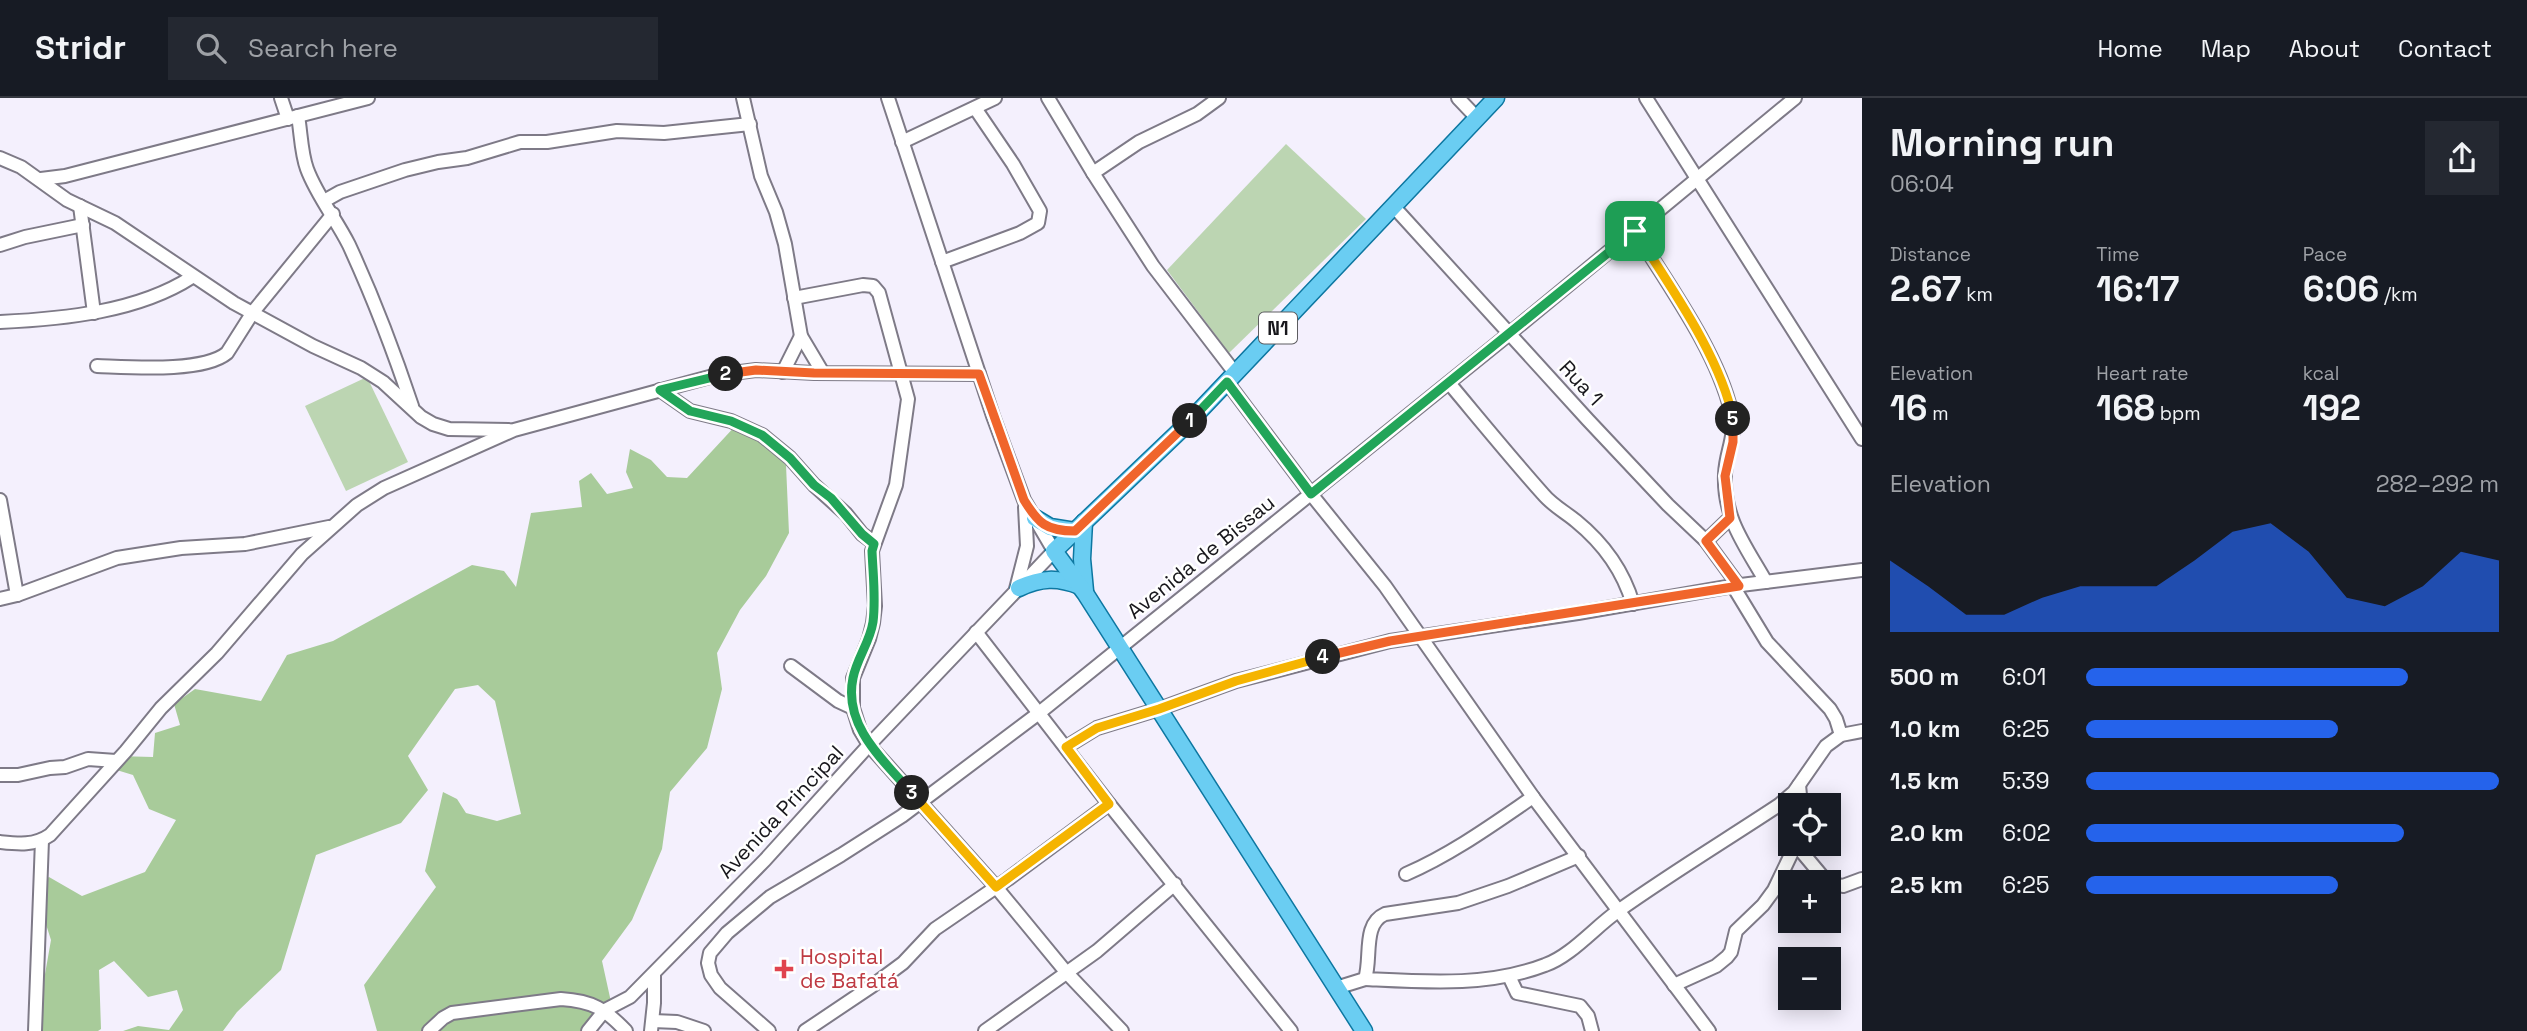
<!DOCTYPE html>
<html lang="en">
<head>
<meta charset="utf-8">
<style>
  body { margin:0; font-family:"Space Grotesk",sans-serif; background:#242831; color:#f1f3f6; height:100vh; display:flex; flex-direction:column; font-size:26px; white-space:nowrap }
  * { box-sizing:border-box; margin:0 }
  p { font-size:23px; color:#9ea1a6 }
  .icon { flex:none; width:38px; height:38px; fill:none; stroke:currentColor; stroke-width:2; stroke-linecap:round; stroke-linejoin:round }
  .map { position:relative; flex:1; overflow:hidden }
  .panel { display:flex; flex-direction:column; background:#171b24; width:665px }
  .panel>* { flex:none }
  .controls { position:absolute; left:1778px; top:695px; display:grid; gap:14px }
  .controls a { display:grid; place-items:center; width:63px; height:63px; border-radius:0px; background:#171b24; box-shadow:0 4px 18px #0003; font-size:35px }
  .pin { position:absolute; display:grid; place-items:center; width:60px; height:60px; color:#fff; margin:-30px; border-radius:14px; box-shadow:0 4px 10px #0006 }
  .km { position:absolute; width:35px; height:35px; margin:-18px; border-radius:50%; background:#222; color:#fff; font-size:19px; line-height:35px; text-align:center }
  .round { display:grid; place-items:center; flex:none; width:74px; height:74px; border-radius:0px; background:#242831 }
  .summary { display:flex; align-items:center; justify-content:space-between; height:119px; padding:0 28px }
  h1 { font-size:38px; font-weight:800; line-height:52px }
  .figures { display:grid; grid-template-columns:repeat(3,1fr); gap:10px; height:119px; padding:7px 28px }
  .figures div { display:grid; align-content:center }
  .figures b { font-size:35px; font-weight:800 }
  .figures small { font-size:19px; font-weight:400 }
  .figures p { font-size:19px }
  .chart { height:196px; padding:14px 28px }
  .chart p { display:flex; justify-content:space-between }
  .chart svg { width:100%; height:126px; margin-top:7px; fill:#2563eb; opacity:.7 }
  ul { padding:0 28px; list-style:none; font-size:23px }
  li { display:grid; grid-template-columns:112px 84px 1fr; align-items:center; height:52px }
  li i { height:18px; border-radius:9px; background:#2563eb }
  header { display:flex; align-items:center; gap:42px; box-sizing:border-box; height:98px; padding:0 35px; background:#171b24; border-bottom:2px solid #363941 }
  header strong { font-size:33px }
  nav { display:flex; gap:38px; margin-inline-start:auto; font-size:24px }
  .search { width:490px; height:63px; background:#242831; display:flex; align-items:center; gap:18px; box-sizing:border-box; padding:0 24px; border-radius:0px; color:#9ea1a6; font-size:26px }
  main { display:flex; flex:1; min-height:0 }
  .map>svg:first-child { display:block }
</style>
</head>
<body>
<header>
<strong>Stridr</strong>
<div class="search"><svg class="icon" aria-label="search" viewBox="0 0 24 24"><circle cx="10" cy="10" r="6"/><path d="M15 15l6 6"/></svg>Search here</div>
<nav><a>Home</a><a>Map</a><a>About</a><a>Contact</a></nav>
</header>
<main>
<div class="map">
<svg width="1862" height="933" viewBox="0 0 1862 933">
  <rect width="100%" height="100%" fill="#f4f0fd"/>
  <g fill="#bcd5b2">
    <polygon points="1286,46 1366,121 1229,255 1167,172"/>
    <polygon points="367,279 408,364 346,393 305,308"/>
  </g>
  <polygon fill="#a8cb9a" points="738,325 758,338 786,367 789,435 766,478 740,512 717,555 722,591 707,650 670,694 662,751 632,822 602,863 611,904 582,933 377,933 364,887 436,789 425,773 443,694 457,701 466,715 497,723 521,716 495,603 478,587 455,591 408,658 428,692 401,725 316,757 281,872 237,914 223,933 123,933 138,928 169,932 183,912 177,892 148,899 114,863 99,872 101,931 98,933 35,933 51,842 34,789 49,779 82,798 145,774 176,722 149,711 133,677 110,670 116,658 153,659 155,635 180,627 174,606 195,591 261,603 287,557 333,543 472,467 504,473 516,489 531,415 582,409 579,383 591,375 607,396 633,390 626,374 630,351 651,362 667,379 687,380"/>
  <g fill="none" stroke-linecap="round" stroke-linejoin="round">
    <g stroke="#7e7a87" stroke-width="16">
      <g id="minor">
        <polyline points="281,0 288,21"/>
        <polyline points="743,0 761,78 776,114 785,146 801,238 823,275"/>
        <polyline points="1048,0 1093,75 1153,168 1235,275"/>
        <polyline points="1458,0 1477,20"/>
        <polyline points="1646,0 1862,341"/>
        <path d="M298,18c3,17 3,37 9,53 10,27 29,50 42,76 24,52 45,107 63,161"/>
        <polyline points="902,44 995,0"/>
        <polyline points="0,60 21,69 67,102 115,125 234,205 313,248 361,270 383,284 421,319 433,326 449,331 509,332"/>
        <polyline points="1093,75 1139,44 1197,16 1219,0"/>
        <polyline points="41,81 65,78 368,0"/>
        <polyline points="324,103 340,94 405,72 438,64 467,60 520,44 547,44 617,33 664,35 750,26"/>
        <polyline points="80,108 94,215"/>
        <polyline points="1394,109 1588,322 1668,407 1706,443 1739,488"/>
        <path d="M1635,133c32,52 82,120 96,180 6,26 -5,39 -6,63 -2,44 20,71 41,108"/>
        <polyline points="0,147 25,139 83,127"/>
        <polyline points="942,164 1020,135 1038,125 1040,113 1013,66 975,10"/>
        <polyline points="794,200 863,187 873,188 879,195 908,301 896,387 872,453 875,508 873,525 869,541 853,580 853,610 860,632 869,647 996,789 1066,874 1122,933"/>
        <path d="M0,224c63,-3 138,-10 192,-45"/>
        <path d="M97,268c31,1 106,7 130,-13l26,-41 80,-98"/>
        <polyline points="783,274 801,238"/>
        <polyline points="1227,284 1311,396 1385,488 1533,699 1709,933"/>
        <path d="M1449,285c31,37 62,75 94,111 9,11 22,18 33,27 27,22 47,49 57,83"/>
        <polyline points="660,292 690,313 731,323 762,337 790,360 814,387 846,416 862,436 874,445"/>
        <polyline points="0,402 17,497"/>
        <polyline points="1706,443 1730,420"/>
        <polyline points="1733,488 1767,544 1830,611 1836,621 1841,637"/>
        <polyline points="1016,491 1027,448 1025,409"/>
        <polyline points="0,501 17,497 117,460 181,450 245,446 329,429"/>
        <polyline points="976,534 1109,706 1291,933"/>
        <polyline points="791,568 838,603 853,610"/>
        <polyline points="1066,649 1097,630 1159,611 1236,583 1390,543 1578,515 1733,488 1862,472"/>
        <polyline points="0,677 18,677 50,670 65,669 88,661 116,663"/>
        <polyline points="1799,687 1801,707"/>
        <path d="M0,744c18,2 34,4 50,-7l76,-84 35,-43 56,-55 85,-99 55,-49 27,-17 130,-58 203,-55 39,-5 58,3 165,1"/>
        <polyline points="1796,747 1827,784"/>
        <path d="M1406,776c46,-20 86,-49 127,-77"/>
        <polyline points="1829,785 1843,788 1862,781"/>
        <polyline points="1509,878 1517,895 1580,908 1588,918 1592,933"/>
        <path d="M1365,881c60,3 123,8 180,-14 26,-9 50,-38 73,-54 52,-37 108,-71 161,-106l15,-13 32,-46 15,-11 21,-4"/>
        <polyline points="1674,887 1716,868 1727,859 1731,854 1736,833 1763,807 1774,792 1796,746"/>
        <path d="M1336,890l29,-9c7,-21 -3,-55 20,-65l73,-11 50,-17 71,-30"/>
        <polyline points="653,923 677,924 704,933"/>
        <polyline points="35,933 42,742"/>
        <path d="M429,933l14,-13 9,-5 109,-14c32,2 44,10 65,32"/>
        <polyline points="588,933 605,912 630,899 765,762 869,647 1054,453 1024,402 993,318 888,0"/>
        <polyline points="651,933 654,905 654,876"/>
        <polyline points="769,933 720,890 711,877 708,865 710,855 727,835 770,799 841,757 902,718 1039,615 1509,236 1795,0"/>
        <polyline points="805,933 872,888 903,865 935,831 1008,781 1109,706"/>
        <polyline points="985,933 1097,853 1175,786"/>
      </g>
    </g>
    <g stroke="#0d77a1" stroke-width="19">
      <g id="major">
        <polyline points="1035,420 1050,429 1075,433"/>
        <polyline points="1084,424 1082,461 1085,493"/>
        <path d="M1019,490c22,-10 38,-11 61,-2"/>
        <polyline points="1364,933 1085,495 1054,453 1188,325 1496,0"/>
      </g>
    </g>
    <use href="#minor" stroke="#fff" stroke-width="12"/>
    <use href="#major" stroke="#6acdf2" stroke-width="16"/>
  </g>
  <g fill="none" stroke-linecap="round" stroke-linejoin="round">
    <g stroke="#fff" stroke-width="14">
      <polyline id="split-1" points="1190,323 1227,284 1311,396 1635,133"/>
    </g>
    <g stroke="#fff" stroke-width="14">
      <path id="split-2" d="M726,276l30,-4 58,3 165,1 45,126c14,23 22,31 51,31l115,-110"/>
    </g>
    <g stroke="#fff" stroke-width="14">
      <path id="split-3" d="M726,276l-66,16 30,21 41,10 31,14 28,23 24,27 17,13 31,36 12,10 -2,7c1,24 4,48 1,71 -3,20 -16,36 -20,56 -10,48 31,83 59,115"/>
    </g>
    <g stroke="#fff" stroke-width="14">
      <polyline id="split-4" points="912,695 996,789 1109,706 1066,649 1097,630 1159,611 1236,583 1323,559"/>
    </g>
    <g stroke="#fff" stroke-width="14">
      <polyline id="split-5" points="1323,559 1390,543 1739,488 1706,443 1730,420 1725,378 1733,344 1733,321"/>
    </g>
    <g stroke="#fff" stroke-width="14">
      <path id="split-6" d="M1635,133c34,54 86,126 98,188"/>
    </g>
    <use href="#split-1" stroke="#22a559" stroke-width="9"/>
    <use href="#split-2" stroke="#f0652b" stroke-width="9"/>
    <use href="#split-3" stroke="#22a559" stroke-width="9"/>
    <use href="#split-4" stroke="#f5b400" stroke-width="9"/>
    <use href="#split-5" stroke="#f0652b" stroke-width="9"/>
    <use href="#split-6" stroke="#f5b400" stroke-width="9"/>
  </g>
  <path fill="#e0444e" stroke="#fff" stroke-width="2.5" d="M780.5 860.5h7v7h7v7h-7v7h-7v-7h-7v-7h7z"/>
  <g text-anchor="middle" stroke-width="5" stroke-linejoin="round" paint-order="stroke">
    <rect fill="#fff" stroke="#5d5d60" stroke-width="2" x="1259" y="214.5" width="38" height="31" rx="5"/>
    <g font-size="19" font-weight="bold" fill="#18171c">
      <text x="1278" y="237">N1</text>
    </g>
    <g font-size="21" fill="#18171c" stroke="#fff">
      <text transform="translate(1581 285) rotate(47)" y="7">Rua 1</text>
      <text transform="translate(1201 459) rotate(-39)" y="7">Avenida de Bissau</text>
      <text transform="translate(781 714) rotate(-47)" y="7">Avenida Principal</text>
    </g>
    <g font-size="21" fill="#be3a42" stroke="#fff" text-anchor="start">
      <text x="800" y="866">Hospital<tspan x="800" dy="24">de Bafatá</tspan></text>
    </g>
  </g>
</svg>
<div class="controls">
<a><svg class="icon" aria-label="locate" viewBox="0 0 24 24"><circle cx="12" cy="12" r="6"/><path d="M12 2v4M12 18v4M2 12h4M18 12h4"/></svg></a>
<a>+</a>
<a>−</a>
</div>
<div class="pin" style="left:1635px;top:133px;background:#1e9e55"><svg class="icon" aria-label="arrive" viewBox="0 0 24 24"><path d="M6 21V4h12l-3 4 3 4H6"/></svg></div>
<b class="km" style="left:1190px;top:323px">1</b>
<b class="km" style="left:726px;top:276px">2</b>
<b class="km" style="left:912px;top:695px">3</b>
<b class="km" style="left:1323px;top:559px">4</b>
<b class="km" style="left:1733px;top:321px">5</b>
</div>
<section class="panel">
<div class="summary"><div><h1>Morning run</h1><p>06:04</p></div><a class="round"><svg class="icon" aria-label="share" viewBox="0 0 24 24"><path d="M12 15V3M7 8l5-5 5 5M5 13v7h14v-7"/></svg></a></div>
<div class="figures">
<div><p>Distance</p><b>2.67<small> km</small></b></div>
<div><p>Time</p><b>16:17</b></div>
<div><p>Pace</p><b>6:06<small> /km</small></b></div>
</div>
<div class="figures">
<div><p>Elevation</p><b>16<small> m</small></b></div>
<div><p>Heart rate</p><b>168<small> bpm</small></b></div>
<div><p>kcal</p><b>192</b></div>
</div>
<div class="chart"><p><span>Elevation</span>282–292 m</p>
<svg viewBox="0 0 160 44" preserveAspectRatio="none"><path d="M0 44V19L10 28L20 38L30 38L40 32L50 28L60 28L70 28L80 19L90 9L100 6L110 16L120 32L130 35L140 28L150 16L160 19V44z"/></svg>
</div>
<ul>
<li><b>500 m</b>6:01<i style="width:78%"></i></li>
<li><b>1.0 km</b>6:25<i style="width:61%"></i></li>
<li><b>1.5 km</b>5:39<i style="width:100%"></i></li>
<li><b>2.0 km</b>6:02<i style="width:77%"></i></li>
<li><b>2.5 km</b>6:25<i style="width:61%"></i></li>
</ul>
</section>
</main>
</body>
</html>
